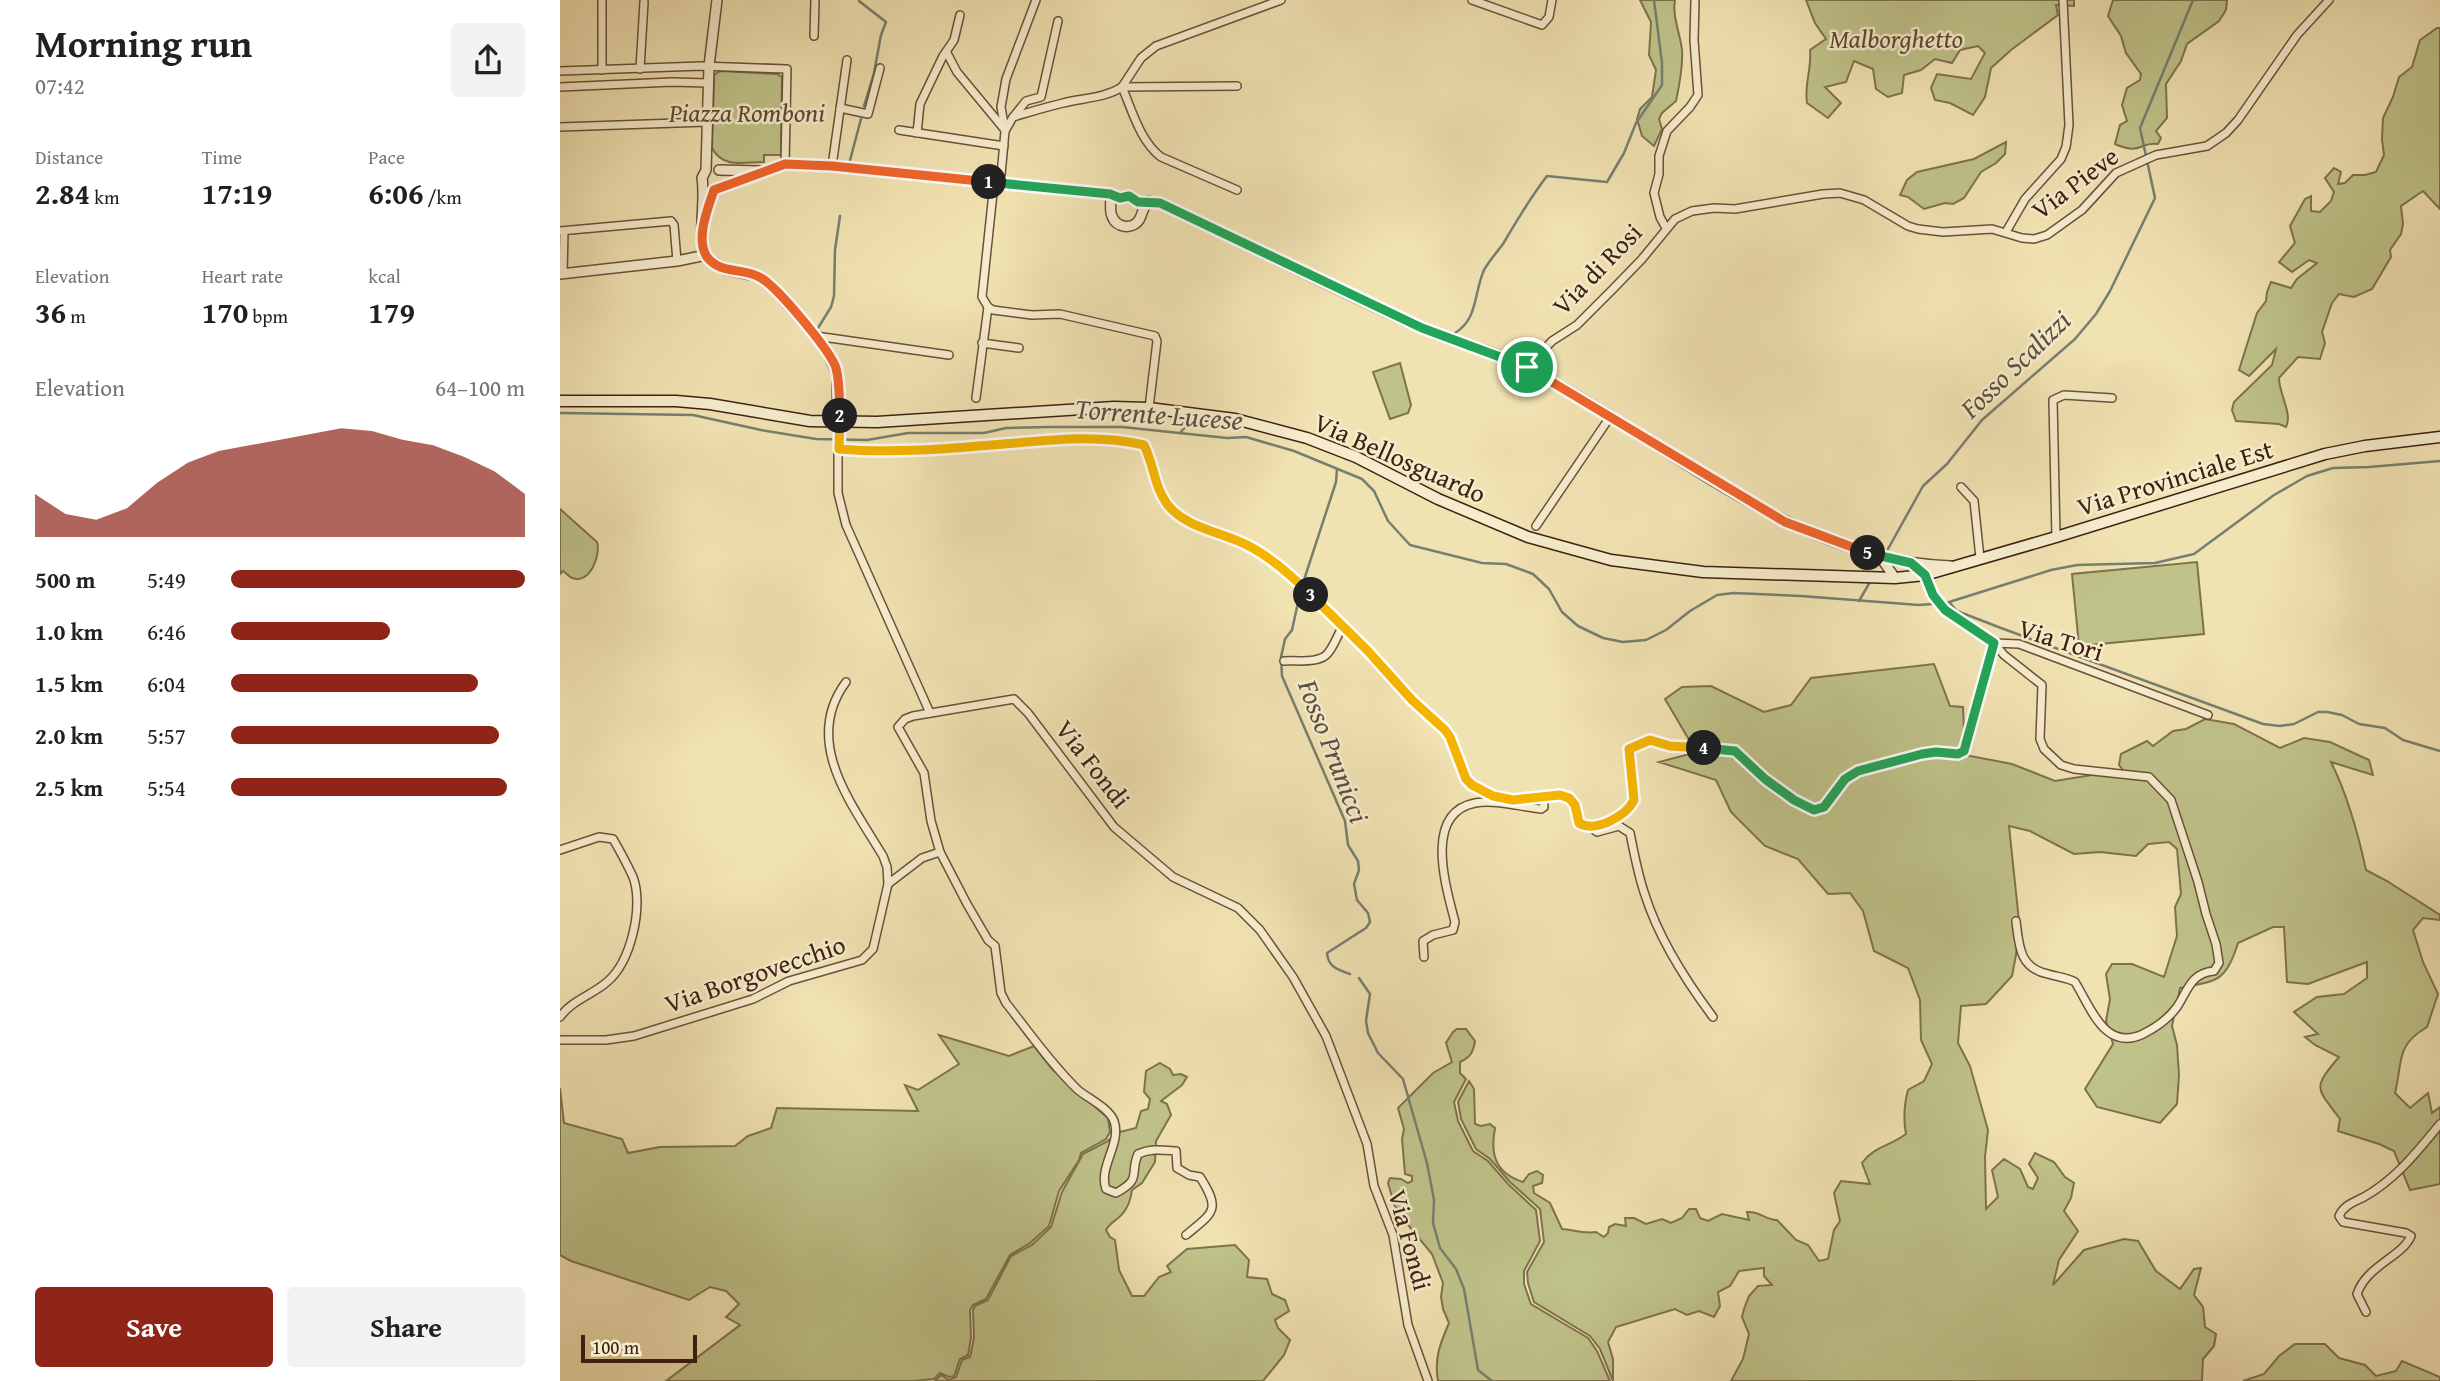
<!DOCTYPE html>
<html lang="en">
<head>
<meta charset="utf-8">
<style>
  body { margin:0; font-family:"Gentium Book Plus",serif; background:#f2f2f2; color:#202124; height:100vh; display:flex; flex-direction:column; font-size:26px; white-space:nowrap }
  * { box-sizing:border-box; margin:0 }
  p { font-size:23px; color:#757577 }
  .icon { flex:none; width:38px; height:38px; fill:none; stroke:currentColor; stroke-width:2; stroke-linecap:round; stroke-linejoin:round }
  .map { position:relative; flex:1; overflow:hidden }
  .side { display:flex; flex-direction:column; background:#fff; width:560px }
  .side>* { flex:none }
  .scale { position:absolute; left:21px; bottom:18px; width:116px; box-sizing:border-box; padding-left:7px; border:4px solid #3e2111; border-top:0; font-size:19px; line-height:24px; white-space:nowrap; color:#3e2111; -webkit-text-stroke:5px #f6eccd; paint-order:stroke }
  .pin { position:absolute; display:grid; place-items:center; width:60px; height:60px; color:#fff; margin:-30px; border:4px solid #fff; border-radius:50%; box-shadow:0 2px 7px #0007 }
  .km { position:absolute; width:35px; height:35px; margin:-18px; border-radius:50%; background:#222; color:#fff; font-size:19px; line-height:35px; text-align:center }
  .round { display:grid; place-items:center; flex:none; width:74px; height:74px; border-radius:7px; background:#f2f2f2 }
  .summary { display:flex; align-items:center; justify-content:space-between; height:119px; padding:0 35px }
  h1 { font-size:38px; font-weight:700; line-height:52px }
  .stats { display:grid; grid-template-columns:repeat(3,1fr); gap:10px; height:119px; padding:7px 35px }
  .stats div { display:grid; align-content:center }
  .stats b { font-size:30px; font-weight:700 }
  .stats small { font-size:19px; font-weight:400 }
  .stats p { font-size:19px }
  .chart { height:196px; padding:14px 35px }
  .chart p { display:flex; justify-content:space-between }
  .chart svg { width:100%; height:126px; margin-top:7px; fill:#8f2418; opacity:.7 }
  .action { display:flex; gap:14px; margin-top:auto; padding:14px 35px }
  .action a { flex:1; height:80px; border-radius:7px; background:#8f2418; color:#fff; font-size:28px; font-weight:700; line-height:80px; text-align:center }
  .action a+a { background:#f2f2f2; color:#202124 }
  ul { padding:0 35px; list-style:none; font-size:23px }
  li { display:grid; grid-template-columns:112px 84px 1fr; align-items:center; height:52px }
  li i { height:18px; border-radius:9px; background:#8f2418 }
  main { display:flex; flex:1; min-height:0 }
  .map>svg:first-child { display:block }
</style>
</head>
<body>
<main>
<section class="side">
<div class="summary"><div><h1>Morning run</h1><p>07:42</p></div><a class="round"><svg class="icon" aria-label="share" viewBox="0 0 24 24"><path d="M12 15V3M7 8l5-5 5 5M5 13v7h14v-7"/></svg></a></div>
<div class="stats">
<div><p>Distance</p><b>2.84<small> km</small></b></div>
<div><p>Time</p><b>17:19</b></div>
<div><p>Pace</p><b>6:06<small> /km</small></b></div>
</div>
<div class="stats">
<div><p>Elevation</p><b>36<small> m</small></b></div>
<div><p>Heart rate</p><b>170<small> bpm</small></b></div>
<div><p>kcal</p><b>179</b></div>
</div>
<div class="chart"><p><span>Elevation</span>64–100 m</p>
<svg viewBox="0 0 160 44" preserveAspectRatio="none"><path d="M0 44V29L10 36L20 38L30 34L40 25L50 18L60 14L70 12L80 10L90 8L100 6L110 7L120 10L130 12L140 16L150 21L160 29V44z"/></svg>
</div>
<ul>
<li><b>500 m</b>5:49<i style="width:100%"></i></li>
<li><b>1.0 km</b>6:46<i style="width:54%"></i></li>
<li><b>1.5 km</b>6:04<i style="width:84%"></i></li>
<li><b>2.0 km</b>5:57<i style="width:91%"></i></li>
<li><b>2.5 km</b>5:54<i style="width:94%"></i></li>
</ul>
<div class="action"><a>Save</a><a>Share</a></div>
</section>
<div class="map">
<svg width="1880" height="1381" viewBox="0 0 1880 1381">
  <rect width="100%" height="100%" fill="#f1e2b2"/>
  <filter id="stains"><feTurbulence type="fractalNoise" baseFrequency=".00286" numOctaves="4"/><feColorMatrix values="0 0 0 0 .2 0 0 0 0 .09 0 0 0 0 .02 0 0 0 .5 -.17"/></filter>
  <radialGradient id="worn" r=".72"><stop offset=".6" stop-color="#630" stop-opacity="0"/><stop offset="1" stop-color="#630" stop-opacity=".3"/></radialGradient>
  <g fill="#bfc289" stroke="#7e724d" stroke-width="2">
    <path d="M1080,0h35c-3,16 5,33 7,50 1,14 -3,37 -6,51l-14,12 -3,6 3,10 -8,17 -12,-10 -5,-17 3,-10 12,-12 4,-27 -7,-15 2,-33z"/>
    <path d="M1246,0h268v6l-18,-1 2,10 -47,35 -20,18 -6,29 -12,18 -23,-12 -15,-3 -4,-12 6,-14 34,5 14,-26 -7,-7 -18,4 -8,13 -17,-4 -14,11 -17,5 -2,18 -14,4 -12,-8 -3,-20 -19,-8 -8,21 -21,5 16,16 -13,15 -21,-15c-3,-19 5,-34 3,-53l16,-11 -11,-16z"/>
    <path d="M1553,0h114l-1,10 -7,11 -32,23 -6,17 -15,23 1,34 -11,13 5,7 -3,6c-18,-3 -17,12 -43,0l5,-19 7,-4 -5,-16 5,-17 13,-8 1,-6 -15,-21 -5,-17 -13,-20z"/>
    <path d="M1877,28h3v181l-17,-18 -22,15 2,18 -2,10 -11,16 1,7 -19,32 -18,8 -15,-3 -7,9 -10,29 3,11 -5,16 -22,-2 -19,21c0,16 14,36 7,49l-7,-3 -43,-3 -4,-11 2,-8 38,-37 4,-16 -27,27 -10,-6 18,-57 9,-12 1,-9 4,-10 20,6 6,-9 20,-16 -8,-3 -17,12 -13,-10 16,-19 -5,-17 15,-27 6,-3v15l9,1 11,-11 3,-9 -9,-14 9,-10 7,4 -3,12 7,-1 8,-8h12l11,-3 8,-17 -2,-16 1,-21 10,-21 6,-20 13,-10 8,-27z"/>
    <path d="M160,71l57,3 5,3 -1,78h-17v7c-20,0 -41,7 -52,-14l2,-73z"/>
    <polygon points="1446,142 1445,154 1436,163 1421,172 1404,198 1393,204 1385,203 1364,209 1348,197 1340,195 1347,180 1357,172 1414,159"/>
    <polygon points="840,363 851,405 848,413 830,419 813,372"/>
    <path d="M0,509l37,33c4,13 -7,43 -25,36 -4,-2 -6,-5 -9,-7l-3,3z"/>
    <polygon points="1637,562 1644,634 1519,646 1512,574"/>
    <path d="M1374,664l16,42 13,1 2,48 47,9 43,17 68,-11 -4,-5 2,-11 26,-13 6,5 20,-15 13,-2 19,-10 29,5 46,24 24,-10 26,4 39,18 4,15 -42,-13c17,34 27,71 35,108l21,11 53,34v5l-17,-2 -10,12 10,32 15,32 -11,33c-32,19 -24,34 -32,66l15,15 18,-15 4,20 8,-6v77l-30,6 -16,-39 -15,-7 -41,-13 2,-12c-24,-32 -28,-30 -1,-62l-24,-12 -10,-8 13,-3 -24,-22 23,-15 27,-3 23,-16v-16l-59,22 -21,-2 -3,-55h-11l-35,16c-12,39 -21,38 -58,45l-8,38 5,19 2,30 -2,29 -17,19 -63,-16 -12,-18 28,-45 -7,-23 4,-22 -4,-25 6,-10h20l32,13 13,-41 -2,-29 6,-13 -4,-45 -8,-7 -21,2 -12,12 -36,-4 -26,2 -44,-23 -21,-5 10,95 -3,34 -4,21 -26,28 -25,2 -3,37 12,23 18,64 -3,27 1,52 12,-12 -6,-27 12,-11 16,10 8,18 5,2 5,-11 -9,-14 6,-11 19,9 11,15 9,6 -3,15 -7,13 14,20 -19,29 -6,25 31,-35 40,-11 14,2 18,30 24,18 14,-20 7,-1 -7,27 9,12 2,20 11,7 -2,12 -11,13 -1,22h-471l12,-22 6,-25 -7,-17 2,-8 5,-13 9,-10 14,-1 -8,-9v-8l-25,3 -9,15 -12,6 2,14 -6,11 -15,-6 -12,4 -12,-6 -59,18 -8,15 5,17v22l-13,-32 -10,-13 -56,-34 -6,-19 -1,-11 17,-30 -4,-33 -30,-27 -20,-23 -14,-10 -15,-30 -3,-17 11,-21 5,8 1,35 6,2 9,-2 5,4c-5,26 0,45 28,54l6,-8 8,-3 6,4 -1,8 -9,3 1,7 16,10 12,26c12,1 22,5 34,3l8,5 4,-4 1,-6 6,-3 11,2 -1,-8h9l12,6 16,-5 9,4 11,-5 7,-9h7l4,9 8,3 14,-7 27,6 -2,-8c14,-1 17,8 30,8l19,20 12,5 11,16 9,-2 6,-29 6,-9 -6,-28 7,-12 29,3 -8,-21c11,-16 28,-17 44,-29 -3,-16 -2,-29 2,-44l16,-9 8,-17 -11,-24 -1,-40 -12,-32 -34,-17 -11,-40 -13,-18 -22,1 -30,-35 -33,-13 -34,-34 -15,-32 -57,-18 42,-11 26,2 3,-7 -39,-3 -26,-44 17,-12 29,-1 53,26 27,-7 20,-27z"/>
    <path d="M897,1029h9l9,12c-2,11 -4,16 -15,21v11l6,6 -12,23 4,19 15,30 15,10 20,23 28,26 4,31 -16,30v13l7,20 57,34 9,13 13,30h-172c-4,-23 2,-37 11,-58l-6,-14 -2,-12 2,-14 -11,-29 -24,-29v-8l-13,-10 -7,-24 2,-5 11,1 7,4 4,-2v-5l-7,-2 -3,-35 2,-10 -6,-21 35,-35 19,-11 -6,-19 7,-11z"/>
    <polygon points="379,1035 449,1056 474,1046 492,1069 548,1118 550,1132 546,1139 521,1153 519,1160 499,1191 489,1226 470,1243 450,1255 426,1299 413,1305 410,1310 411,1338 408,1355 400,1359 394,1376 389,1377 380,1373 374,1379 353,1381 106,1381 180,1325 166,1317 179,1304 166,1291 150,1287 129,1300 11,1261 0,1255 0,1088 4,1123 62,1139 68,1153 100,1147 175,1146 188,1136 211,1128 217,1108 358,1111 345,1085 358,1090 399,1064"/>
    <path d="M600,1063l10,6 3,6 8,-1 6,3 -5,8 -21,16 6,3 4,11 -15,26 -1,21 -13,21 -10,7c-1,8 -3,16 -9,23 -5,7 -13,9 -17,17l4,7 5,3 4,30 13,26h12l15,-19 12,-5 -4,-6 20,-17 48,-4 14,15 -2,17 20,2 5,15 13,6 4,11 -14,9 3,8 12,12 -6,15 -21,26h-328l6,-6 8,5 7,-3 6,-17 8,-3 4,-19 -1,-28 2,-4 13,-6 23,-44 21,-11 19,-18 11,-35 21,-38 25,-13 8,-8 20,-5 5,-17 7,-2 2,-10 -6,-7 2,-21z"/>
    <polygon points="1735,1344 1765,1344 1779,1358 1805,1365 1816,1376 1836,1371 1842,1361 1880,1377 1880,1381 1683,1381 1704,1374 1719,1356"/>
  </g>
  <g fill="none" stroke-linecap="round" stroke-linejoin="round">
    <g stroke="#767f70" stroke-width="2.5">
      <polyline points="299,1 326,22 321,35 314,73 304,106"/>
      <polyline points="289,164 301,119"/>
      <polyline points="258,328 271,307 274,296 275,250 280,216"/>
      <path d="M892,335c27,-15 21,-40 32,-65 5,-9 13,-18 19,-26 14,-24 27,-46 44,-68l60,6 17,-29 12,-30 26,-38v-22l-8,-63"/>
      <polyline points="0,413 133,415 201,430 256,439 307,440 348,433 424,433 446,428 489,427 562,427 667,438 686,437 734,451 802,479 814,491 828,521 850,545 922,563 946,564 973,574 989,589 1002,612 1018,626 1043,638 1063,642 1086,640 1106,630 1130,611 1157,595 1174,593 1241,596 1359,605 1386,603 1491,570 1517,565 1595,563 1634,554 1714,495 1747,476 1773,468 1809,467 1880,461"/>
      <polyline points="620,433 627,425"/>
      <polyline points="1328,549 1363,486 1387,464 1422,420 1515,339 1536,314 1550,291 1595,198 1580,128 1633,0"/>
      <polyline points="743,583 776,482 777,469"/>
      <path d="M741,589l-9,41 -7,9 -4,18 1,19 63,145 3,24 10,16 1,9 -5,14 3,16 11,13 2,9 -4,6 -39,25c1,14 11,17 23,21"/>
      <polyline points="1299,601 1310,582"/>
      <polyline points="1390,603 1397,611 1441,628 1703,724 1720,726 1734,724 1758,712 1767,712 1782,715 1799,724 1825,728 1843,740 1880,751"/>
      <polyline points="799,978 810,994 806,1021 808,1033 818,1053 843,1079 867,1163 874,1200 873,1223 880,1248 896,1269 904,1289 918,1370 932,1381"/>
    </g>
    <g stroke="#6b5139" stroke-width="10">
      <g id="minor">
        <polyline points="912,0 982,25 989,17 992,0"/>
        <polyline points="254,36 255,0"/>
        <polyline points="387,53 397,72 445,130"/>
        <polyline points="80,69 84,2"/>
        <polyline points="42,70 42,0"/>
        <polyline points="0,71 141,66 227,69 225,164"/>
        <polyline points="0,87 112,82 148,83"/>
        <polyline points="280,108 308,114 320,68"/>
        <polyline points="454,116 466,101 481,97 498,21"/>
        <polyline points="0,127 146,122"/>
        <polyline points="339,130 444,146"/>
        <polyline points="445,130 441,107 446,79 476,0"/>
        <polyline points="357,133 360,104 383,56 394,40 400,15"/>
        <polyline points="272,166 287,60"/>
        <path d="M677,190l-76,-33c-21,-16 -29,-47 -39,-70l115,-1"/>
        <polyline points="1106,228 1100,217 1094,193 1099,174 1099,156 1107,131 1130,107 1138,95 1134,40 1135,0"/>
        <polyline points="0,231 111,221 114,225 117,261"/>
        <polyline points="1446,232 1465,199 1501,159 1506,147 1509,125 1503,0"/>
        <polyline points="3,274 4,231"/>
        <polyline points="256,336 389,355"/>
        <polyline points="422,343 459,348"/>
        <polyline points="967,367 992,341 1017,325 1053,289 1082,259 1115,219 1132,211 1154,208 1175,209 1263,194 1280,193 1304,200 1348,226 1358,229 1383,232 1432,229 1462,238 1474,239 1487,235 1522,210 1556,173 1596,155 1647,146 1666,133 1678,120 1737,35 1769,0"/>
        <polyline points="416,398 428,307"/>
        <path d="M589,408l8,-67 -2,-5 -95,-22 -28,1 -39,-5 -5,-3 -6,-10 11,-104 8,-18 4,-44 8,-14c17,-5 33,-10 50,-14 19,-5 42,-5 59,-16l19,-29 15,-12 125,-46"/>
        <polyline points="278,428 278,493 286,525 370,713"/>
        <path d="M279,449c58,6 118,-1 177,-6 43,-4 86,-8 128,2l7,14 4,25 13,21 12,12 66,28 19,10 40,34 62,61 45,50 33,30 5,7 16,42 6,6 21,11 20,5 47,-6 9,3 6,7 4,18c17,10 47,-7 55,-23l-5,-51 21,-9 19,6 46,1 20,4 30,28 29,21 20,10 10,-3 21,-28 13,-8 64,-17 13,-2 22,2 7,-3 30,-108"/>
        <polyline points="1401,487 1414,501 1420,558"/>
        <polyline points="976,526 1050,417"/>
        <polyline points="1496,537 1493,400 1504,395 1552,398"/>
        <polyline points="1365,575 1373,595 1385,610 1434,643 1459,644 1648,715"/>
        <path d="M1434,643l10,12 38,30 -2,54 4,10 17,16 13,4 75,8 22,23 27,82 8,32 10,30 3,19 -5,8c-23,2 -26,19 -37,36 -8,11 -22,21 -34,27 -38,18 -52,-26 -68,-52 -9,-5 -18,-5 -27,-8 -29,-6 -29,-29 -32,-53"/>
        <path d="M724,661c12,-1 36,3 44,-8 6,-7 9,-17 14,-25"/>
        <path d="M286,682c-44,59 5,121 37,174l4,11 1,17"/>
        <path d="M1031,827l6,5 22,-6 11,7c4,20 8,42 15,62 14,44 41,86 68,122"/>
        <path d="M0,850l39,-13 14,2c7,12 14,25 20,38 11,29 -2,85 -26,105 -15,13 -36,19 -47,35"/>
        <path d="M864,957l-1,-16 10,-6 20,-5 2,-8c-9,-35 -32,-109 20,-119 20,-4 46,4 66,6l3,-2 -1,-9"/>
        <polyline points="0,1040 46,1040 74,1036 193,999 229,981 302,960 313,949 328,884 362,858 380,852"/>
        <path d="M626,1235c28,-23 35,-25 14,-58l-11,-2 -12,-7 -1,-17c-13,-1 -25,-3 -38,3 -9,21 5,24 -22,39l-10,-4c-8,-22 16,-46 8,-68 -5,-13 -25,-22 -36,-31 -27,-26 -49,-58 -72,-87l-5,-10 -6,-47 -7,-6 -21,-36 -27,-52 -9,-31 -7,-48 -26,-46 7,-8 8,-3 101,-17 14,14 86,114 59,50 65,31 22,22 33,47 33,59 41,108 7,42 19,49 15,90 20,56"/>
        <path d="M1806,1312l-9,-18c10,-29 45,-37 54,-58l-5,-3 -63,-11 -4,-6c5,-11 15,-14 25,-19 32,-18 53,-45 76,-73"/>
      </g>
    </g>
    <g stroke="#6b5139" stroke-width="12">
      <g id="tertiary">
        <polyline points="159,170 200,171"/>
        <path d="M550,194c2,8 -1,16 2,22 4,12 20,14 27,4 5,-8 1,-9 10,-19"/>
        <path d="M143,220l11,-30 71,-26 47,2 278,28 10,4 9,-2 9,6 22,1c87,41 172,85 259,124 35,16 75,23 109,41 135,70 265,193 423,198"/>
        <path d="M146,255c-9,-24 0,-53 -4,-77l4,-8 3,-104 8,-66"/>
        <polyline points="146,255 150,260 167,270 200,277 215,290 264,345 277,373 278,428"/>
        <polyline points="0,274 117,261 146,255"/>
        <polyline points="1319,555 1335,578"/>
      </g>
    </g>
    <g stroke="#3e2111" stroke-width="13">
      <polyline id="secondary" points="0,401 116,401 150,404 250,421 317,422 554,407 589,408 675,419 747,438 796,457 878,499 968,537 1051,560 1143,572 1335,578 1365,575 1496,537 1765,454 1805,446 1880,437"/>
    </g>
    <use href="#minor" stroke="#f6eccd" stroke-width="7"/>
    <use href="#tertiary" stroke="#f6eccd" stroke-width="9"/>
    <use href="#secondary" stroke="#f6eccd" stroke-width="10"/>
  </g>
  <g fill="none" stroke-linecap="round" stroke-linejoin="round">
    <g stroke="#fff" stroke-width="14">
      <polyline id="split-1" points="429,182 550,194 560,198 569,196 578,202 600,203 862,328 967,367"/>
    </g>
    <g stroke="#fff" stroke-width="14">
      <path id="split-2" d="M280,416c-1,-15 0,-34 -4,-48 -6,-18 -59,-81 -75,-90 -17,-11 -40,-3 -54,-21 -12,-18 1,-49 7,-67l71,-26 47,2 157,16"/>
    </g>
    <g stroke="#fff" stroke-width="14">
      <path id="split-3" d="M280,416l-1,33c59,5 118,-1 177,-6 43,-4 86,-8 128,2 10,20 10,41 23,59 18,24 55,28 80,41 24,12 45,31 64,50"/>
    </g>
    <g stroke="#fff" stroke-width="14">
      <path id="split-4" d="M751,595l56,55 45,50 33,30 5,7 16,42 6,6 21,11 20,4 47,-5 9,3 6,7 4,18c17,10 47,-7 55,-23l-5,-51 21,-9 20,6 34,2"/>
    </g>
    <g stroke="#fff" stroke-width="14">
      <polyline id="split-5" points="1144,748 1175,751 1205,779 1234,800 1254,810 1264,807 1285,779 1298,771 1362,754 1376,752 1398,754 1404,751 1434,643 1385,610 1373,595 1365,575 1351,563 1308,553"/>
    </g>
    <g stroke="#fff" stroke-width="14">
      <polyline id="split-6" points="967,367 1225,522 1308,553"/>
    </g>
    <use href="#split-1" stroke="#22a559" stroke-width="9"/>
    <use href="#split-2" stroke="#f0652b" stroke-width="9"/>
    <use href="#split-3" stroke="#f5b400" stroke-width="9"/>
    <use href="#split-4" stroke="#f5b400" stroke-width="9"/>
    <use href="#split-5" stroke="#22a559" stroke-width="9"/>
    <use href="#split-6" stroke="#f0652b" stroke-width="9"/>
  </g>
  <g text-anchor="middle" stroke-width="5" stroke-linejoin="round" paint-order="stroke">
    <g font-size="26" font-style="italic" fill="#5e492f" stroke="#f6eccd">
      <text x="1336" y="48">Malborghetto</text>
      <text x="187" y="122">Piazza Romboni</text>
    </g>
    <g font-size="26" fill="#3e2111" stroke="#f6eccd">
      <text transform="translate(1515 183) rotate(-37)" y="9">Via Pieve</text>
      <text transform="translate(1037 269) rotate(-46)" y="9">Via di Rosi</text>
      <text transform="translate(840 458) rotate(24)" y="9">Via Bellosguardo</text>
      <text transform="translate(1615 478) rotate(-17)" y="9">Via Provinciale Est</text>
      <text transform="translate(1501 640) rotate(17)" y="9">Via Tori</text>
      <text transform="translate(533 764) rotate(52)" y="9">Via Fondi</text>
      <text transform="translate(195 974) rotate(-19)" y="9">Via Borgovecchio</text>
      <text transform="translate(850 1240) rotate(75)" y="9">Via Fondi</text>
    </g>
    <g font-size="28" font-style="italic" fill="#5a5040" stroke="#f6eccd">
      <text transform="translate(1455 364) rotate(-44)" y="10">Fosso Scalizzi</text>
      <text transform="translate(599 414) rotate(4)" y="10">Torrente Lucese</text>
      <text transform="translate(774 751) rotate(69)" y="10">Fosso Prunicci</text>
    </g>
  </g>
  <rect width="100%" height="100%" filter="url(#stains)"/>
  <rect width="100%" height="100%" fill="url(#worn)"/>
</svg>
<div class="scale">100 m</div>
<div class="pin" style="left:967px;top:367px;background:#1e9e55"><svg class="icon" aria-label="arrive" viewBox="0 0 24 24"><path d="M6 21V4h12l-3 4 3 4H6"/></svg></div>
<b class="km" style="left:429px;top:182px">1</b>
<b class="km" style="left:280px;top:416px">2</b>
<b class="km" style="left:751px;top:595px">3</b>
<b class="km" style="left:1144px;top:748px">4</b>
<b class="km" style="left:1308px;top:553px">5</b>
</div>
</main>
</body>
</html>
